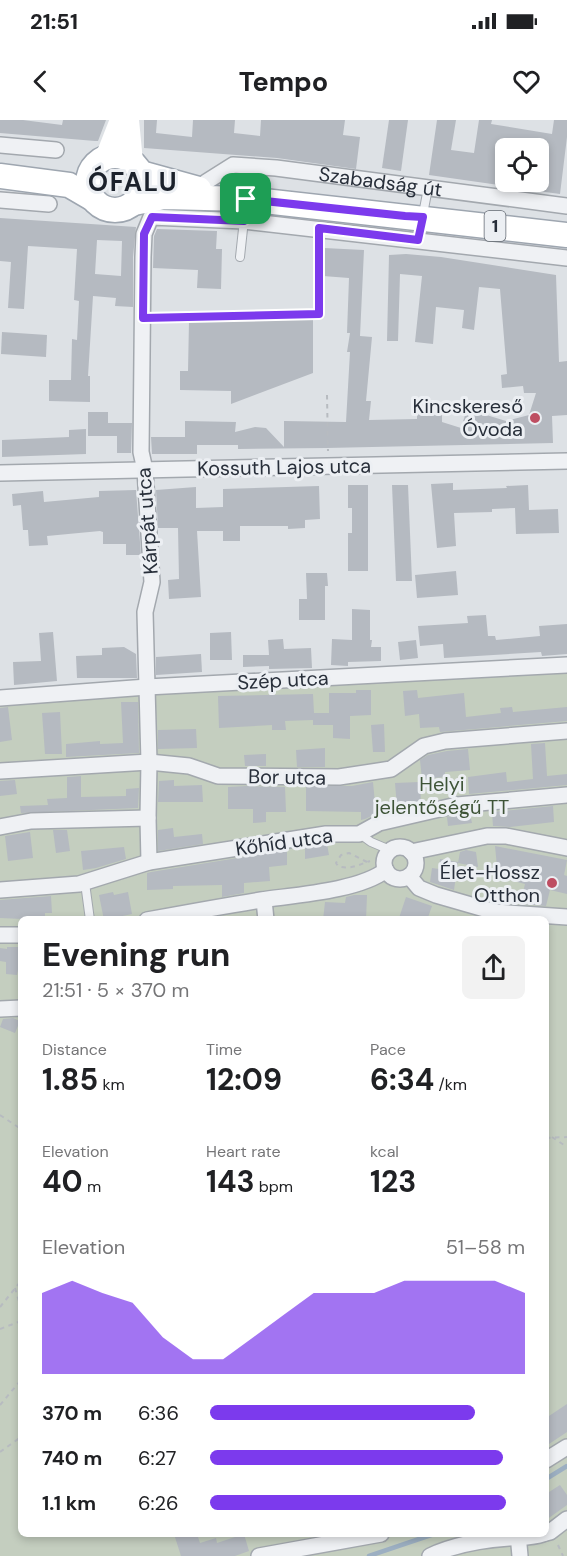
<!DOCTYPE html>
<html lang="en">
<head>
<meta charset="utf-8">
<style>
  body { margin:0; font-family:"DM Sans",sans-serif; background:#f2f2f2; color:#202124; height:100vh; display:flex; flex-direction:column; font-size:22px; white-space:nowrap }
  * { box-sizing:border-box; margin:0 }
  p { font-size:20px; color:#757577 }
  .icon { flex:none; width:33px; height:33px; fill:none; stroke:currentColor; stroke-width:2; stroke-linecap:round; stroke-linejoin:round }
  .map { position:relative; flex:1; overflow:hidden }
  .sheet { position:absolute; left:18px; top:796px; width:531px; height:621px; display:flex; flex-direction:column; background:#fff; border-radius:9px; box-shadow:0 3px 9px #0003 }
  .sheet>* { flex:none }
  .buttons { position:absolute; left:495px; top:18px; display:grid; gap:12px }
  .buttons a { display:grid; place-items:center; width:54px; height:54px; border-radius:9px; background:#fff; box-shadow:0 3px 9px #0003; font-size:30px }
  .pin { position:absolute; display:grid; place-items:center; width:51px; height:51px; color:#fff; margin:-26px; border-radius:12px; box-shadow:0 3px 9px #0006 }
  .round { display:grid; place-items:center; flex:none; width:63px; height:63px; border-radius:9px; background:#f2f2f2 }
  .overview { display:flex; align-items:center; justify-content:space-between; height:102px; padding:0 24px }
  h1 { font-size:33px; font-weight:700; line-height:45px }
  .stats { display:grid; grid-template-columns:repeat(3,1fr); gap:9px; height:102px; padding:6px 24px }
  .stats div { display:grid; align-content:center }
  .stats b { font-size:30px; font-weight:700 }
  .stats small { font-size:16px; font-weight:400 }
  .stats p { font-size:16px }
  .chart { height:168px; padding:12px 24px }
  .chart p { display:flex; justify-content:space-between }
  .chart svg { width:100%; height:108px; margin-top:6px; fill:#7c3aed; opacity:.7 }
  ul { padding:0 24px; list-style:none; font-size:20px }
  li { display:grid; grid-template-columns:96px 72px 1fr; align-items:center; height:45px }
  li i { height:15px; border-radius:8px; background:#7c3aed }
  .status { display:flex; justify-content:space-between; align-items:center; height:42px; padding:0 30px; background:#fff; direction:ltr }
  .status svg { height:16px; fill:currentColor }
  header { display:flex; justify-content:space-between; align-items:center; height:78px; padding:0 24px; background:#fff; font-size:27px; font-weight:700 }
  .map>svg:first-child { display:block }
</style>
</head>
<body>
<div class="status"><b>21:51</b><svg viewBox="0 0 49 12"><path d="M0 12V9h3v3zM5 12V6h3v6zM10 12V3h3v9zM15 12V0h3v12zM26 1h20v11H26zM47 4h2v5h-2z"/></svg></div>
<header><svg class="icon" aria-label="back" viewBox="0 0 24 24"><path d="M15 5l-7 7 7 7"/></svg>Tempo<svg class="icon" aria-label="heart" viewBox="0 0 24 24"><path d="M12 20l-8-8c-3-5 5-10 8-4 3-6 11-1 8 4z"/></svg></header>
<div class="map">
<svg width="567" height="1436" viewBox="0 0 567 1436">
  <rect width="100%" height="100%" fill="#dde1e5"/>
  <path fill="#c4cebf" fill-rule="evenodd" d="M567,545v891h-567v-858zM21,800h525v614h-525z"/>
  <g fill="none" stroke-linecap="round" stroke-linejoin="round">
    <g stroke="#9cafc2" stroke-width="4.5">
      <polyline points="546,1359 567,1346"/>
      <polyline points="369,1436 434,1414"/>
    </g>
  </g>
  <g fill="#b5bac1" fill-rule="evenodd">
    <polygon points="0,0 23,0 62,5 63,0 106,0 98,21 95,21 0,13"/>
    <polygon points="144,0 157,0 156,13 192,17 193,0 235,0 234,13 260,16 261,0 345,0 343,15 360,17 356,49 277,38 144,28"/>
    <polygon points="389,0 408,0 401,51 382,48"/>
    <polygon points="437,0 456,0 451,30 474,33 479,0 492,0 491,4 552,14 554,0 567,0 567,17 560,74 538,71 538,28 506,28 506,66 429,55"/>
    <path d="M0,98l136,9 -3,30v50l-18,-1 1,-8 -23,-2 -5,80h2v26l-41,-1v-21h22l1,-41 5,1 2,-39 -5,-1 3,-51 -49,-3 -4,63 -16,-1 3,-46 -11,-1zM97,120l25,1 -1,35 -26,-2z"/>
    <polygon points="157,109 217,111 216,129 222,129 221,169 197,168 198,150 153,148 154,116"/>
    <polygon points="324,128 364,130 360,216 372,217 366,281 371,281 369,300 417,299 417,293 442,293 442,302 461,308 467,289 506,301 529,295 536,273 524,273 523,266 502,268 501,255 507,254 500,169 479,167 474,210 462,208 464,190 436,187 433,224 415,222 422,156 400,154 398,221 387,221 389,135 406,134 441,137 556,155 559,242 567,241 567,295 552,296 553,323 326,328 238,329 238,325 197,325 197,334 152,334 151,317 185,317 185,301 236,302 235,312 255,307 266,308 284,327 284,301 346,302 350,232 347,232 350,213 347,213 349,158 323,156"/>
    <polygon points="313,198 313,253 231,284 231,271 180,270 180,251 188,251 189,201"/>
    <polygon points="2,212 47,215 46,237 1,234"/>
    <polygon points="88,292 108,292 108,303 132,303 131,333 117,333 117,316 88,316"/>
    <polygon points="86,309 86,334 2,337 2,320 69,317 69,310"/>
    <polygon points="453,363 453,370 507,368 506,366 528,365 529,390 558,389 559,413 516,414 515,388 492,389 492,392 454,393 456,426 437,428 431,364"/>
    <polygon points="348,365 368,365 368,451 348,451 348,413 352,413 352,388 348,388"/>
    <polygon points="392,365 408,365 412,461 396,461"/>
    <polygon points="319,366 320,399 305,400 305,408 288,409 288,406 240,406 240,421 223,421 223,411 197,411 201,477 169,479 168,460 179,459 178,408 158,408 156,370 196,367 196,388 223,387 223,369"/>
    <polygon points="136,370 141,435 126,435 126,424 103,424 103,412 100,411 47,416 48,425 29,426 28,410 23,410 21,385 13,386 12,374 43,371 44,382 99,377 99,371"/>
    <polygon points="456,451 458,475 417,478 415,455"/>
    <polygon points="306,453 327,453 328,466 325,466 325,500 299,500 299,479 307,479"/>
    <polygon points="352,489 370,490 370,520 372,520 371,527 381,527 381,541 348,542 348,546 331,545 332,519 352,520"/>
    <polygon points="486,495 488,516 495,516 496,520 540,516 539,506 567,504 567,534 542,536 541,532 444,538 443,524 420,526 418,506 468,503 467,496"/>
    <polygon points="53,512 57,561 14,565 13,542 41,541 39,513"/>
    <polygon points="231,512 232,540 210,540 210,513"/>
    <polygon points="283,519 284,529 311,528 312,548 269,549 269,546 243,547 243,535 269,535 268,520"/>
    <polygon points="416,520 418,538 400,540 398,522"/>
    <polygon points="124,527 136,534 137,558 77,558 76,536 102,535 102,528"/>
    <polygon points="201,534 202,552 156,555 156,537"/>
    <polygon points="356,570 371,570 371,595 350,596 350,619 333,618 333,605 313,605 313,600 285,601 286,610 272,610 272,605 219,608 218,576 313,574 314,593 329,593 329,573 356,573"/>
    <polygon points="417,570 418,578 464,573 466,597 501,593 500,588 512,587 513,592 567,587 567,601 440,612 439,607 420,608 419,594 405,596 403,571"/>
    <polygon points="121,582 138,582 139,633 66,637 66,624 100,621 100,624 123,623"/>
    <polygon points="8,587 12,620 0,622 0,588"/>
    <polygon points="60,592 62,634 45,634 42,593"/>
    <polygon points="384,604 385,632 373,632 371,605"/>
    <polygon points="196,609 197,628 158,629 158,610"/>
    <polygon points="545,623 547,656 567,654 567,665 469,674 468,657 506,652 507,662 533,659 531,624"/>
    <polygon points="325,628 325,647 297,647 296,630"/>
    <polygon points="468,629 470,650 445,652 445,657 422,659 420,640 428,635 447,631"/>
    <polygon points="266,634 266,646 245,646 244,635"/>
    <polygon points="81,656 81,677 126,676 126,669 139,668 138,688 21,693 20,686 48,685 47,679 67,678 67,657"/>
    <polygon points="15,660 17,674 0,676 0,661"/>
    <polygon points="174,660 174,666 202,665 203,682 158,682 159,661"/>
    <polygon points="373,662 376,694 365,699 361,700 361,692 306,691 306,666 352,666"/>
    <polygon points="420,662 421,683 397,687 395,663"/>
    <polygon points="246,666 285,667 286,692 266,692 266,702 253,703 253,689 228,689 228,667"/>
    <polygon points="553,686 554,702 510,707 493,706 492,692"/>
    <polygon points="470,694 472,703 448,706 447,697"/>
    <polygon points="173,708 174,717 202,714 203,724 158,731 158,710"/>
    <polygon points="53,710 67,710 70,731 56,733"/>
    <polygon points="30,712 33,738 8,741 5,716"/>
    <polygon points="327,724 329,735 305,739 305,727"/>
    <polygon points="495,726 567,740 564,755 567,756 567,774 550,770 546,786 520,784 525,764 498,757"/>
    <polygon points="124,727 126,739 96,748 83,750 81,731"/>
    <polygon points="287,730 287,745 269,747 270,761 244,763 244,773 222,777 222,765 173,766 173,769 147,770 147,753 151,752"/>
    <polygon points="466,730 476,732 478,747 458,743 460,732"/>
    <polygon points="440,739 458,742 454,770 430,762 432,748 439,749"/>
    <polygon points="113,772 114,775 128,772 132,794 104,800 99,775"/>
    <polygon points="354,775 367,775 366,800 323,800 325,782 345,783 346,777"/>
    <polygon points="51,776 52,793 45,793 45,800 0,798 0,780"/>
    <polygon points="406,777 432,786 427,800 406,800 399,798"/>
    <polygon points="7,827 21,827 21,851 18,850 17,855 6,854 6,842 0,841 0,828 7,829"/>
    <polygon points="13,898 20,901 15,913 0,907 3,899"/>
    <polygon points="567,1284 567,1312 546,1326 546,1298"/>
    <polygon points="560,1365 567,1375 567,1385 546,1400 546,1374"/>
    <polygon points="174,1414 197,1414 200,1423 216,1418 217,1423 244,1414 249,1431 235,1436 181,1436"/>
  </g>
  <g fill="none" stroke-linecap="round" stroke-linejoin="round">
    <g stroke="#a3a8ae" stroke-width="10">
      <g id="lane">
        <polyline points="418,120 428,68"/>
        <polyline points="240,137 246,81"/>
        <polyline points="360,714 371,722 390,730"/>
        <polyline points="85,763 90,800"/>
      </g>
    </g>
    <g stroke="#a3a8ae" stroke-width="18">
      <g id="street">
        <polyline points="0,25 56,30"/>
        <path id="s1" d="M203,70l3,-8 27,-17 43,3 291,38"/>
        <polyline points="0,80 49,84"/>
        <polyline points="0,353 567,341"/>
        <polyline points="0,578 147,567 567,545"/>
        <polyline points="0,651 149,642 189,646 218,656 339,657 391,649 424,626 445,621 567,611"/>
        <polyline points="0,707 31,701 148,698"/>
        <circle cx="400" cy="743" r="16"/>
        <polyline points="411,732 487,716 506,716 567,728"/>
        <polyline points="149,742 148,698 149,642 145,492 152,462 145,350 141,332 143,137 144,114 151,97 244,101 567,138"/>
        <polyline points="409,756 419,768 436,775 495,792 567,797"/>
        <polyline points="0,770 79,764 149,742 326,714 359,714 379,703 457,685 567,675"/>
        <polyline points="264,780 266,800"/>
        <path d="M147,800c38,-7 76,-14 114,-20 34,-5 98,-9 125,-30"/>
        <polyline points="0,815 21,815"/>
        <polyline points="0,889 21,888"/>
        <polyline points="546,1340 567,1327"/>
        <polyline points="546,1413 550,1412 567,1399"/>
        <polyline points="518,1414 520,1436"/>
        <polyline points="259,1436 381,1414"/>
        <path d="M430,1436c25,-12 51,-16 79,-18 12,-1 23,0 34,-4"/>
      </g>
    </g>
    <g stroke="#9ea6b0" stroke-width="27">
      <g id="primary">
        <circle cx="115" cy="63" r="27"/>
        <polyline points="141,53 199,69"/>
        <polyline points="0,56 69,65 93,79"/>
        <polyline points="134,83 164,77 246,79 567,115"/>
      </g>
    </g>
    <g stroke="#b7bbc0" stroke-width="2" stroke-dasharray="4.5 4.5" stroke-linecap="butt">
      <polyline points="158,198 319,194 319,123"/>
      <polyline points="327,275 328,331"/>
      <path d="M367,742l-18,-9 -8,2 -5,8 2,3c12,4 20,-1 32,-5"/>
      <polyline points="0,995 21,1009"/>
      <polyline points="552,1017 567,1027"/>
      <polyline points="546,1018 567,1017"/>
      <polyline points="15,1168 21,1188"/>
      <polyline points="0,1187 21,1161"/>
      <polyline points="0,1209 21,1201"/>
      <polyline points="0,1285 21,1260"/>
      <polyline points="0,1332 21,1317"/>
      <polyline points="558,1425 563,1436"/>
    </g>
    <use href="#lane" stroke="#eff1f4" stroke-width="8"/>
    <use href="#street" stroke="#eff1f4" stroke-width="15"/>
    <g stroke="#fff" stroke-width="22">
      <polyline points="128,0 132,42"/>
      <polyline points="106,38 121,0"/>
    </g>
    <use href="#primary" stroke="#fff" stroke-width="24"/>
  </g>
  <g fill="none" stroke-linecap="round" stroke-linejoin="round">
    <g stroke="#fff" stroke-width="12">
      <polygon id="route" points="246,79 405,96 423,97 418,120 319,108 319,194 143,198 144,114 152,97 244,101"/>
    </g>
    <use href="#route" stroke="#7c3aed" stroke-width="8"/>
  </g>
  <g fill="#be4e62" stroke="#eceff3" stroke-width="2">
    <circle cx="535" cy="298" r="6"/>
    <circle cx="552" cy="763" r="6"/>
  </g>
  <g text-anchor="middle" stroke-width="6" stroke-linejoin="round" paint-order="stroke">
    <rect fill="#eceff3" stroke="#636972" stroke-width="1.5" x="484.5" y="91" width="21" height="30" rx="4.5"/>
    <g font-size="18" font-weight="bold" fill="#282f3a">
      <text x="495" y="112">1</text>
    </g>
    <g font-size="20" fill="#282f3a" stroke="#eceff3">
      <text dy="7" stroke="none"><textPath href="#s1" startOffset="189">Szabadság út</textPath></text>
      <text transform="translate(284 347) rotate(-1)" y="7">Kossuth Lajos utca</text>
      <text transform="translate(147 401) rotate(-94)" y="7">Kárpát utca</text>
      <text transform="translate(283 560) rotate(-3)" y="7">Szép utca</text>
      <text transform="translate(287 657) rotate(1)" y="7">Bor utca</text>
      <text transform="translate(284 722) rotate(-8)" y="7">Kőhíd utca</text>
    </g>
    <g font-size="20" fill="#282f3a" stroke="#eceff3" text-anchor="end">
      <text x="523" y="293">Kincskereső<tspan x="523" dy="23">Óvoda</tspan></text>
      <text x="540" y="759">Élet-Hossz<tspan x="540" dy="23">Otthon</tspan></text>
    </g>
    <g font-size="20" fill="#3e5437" stroke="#eceff3">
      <text x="442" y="671">Helyi<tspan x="442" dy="23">jelentőségű TT</tspan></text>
    </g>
    <g font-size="26" font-weight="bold" letter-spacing="1.5" fill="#1b212b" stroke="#eceff3">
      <text x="133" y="71">ÓFALU</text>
    </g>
  </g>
</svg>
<div class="buttons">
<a><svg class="icon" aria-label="locate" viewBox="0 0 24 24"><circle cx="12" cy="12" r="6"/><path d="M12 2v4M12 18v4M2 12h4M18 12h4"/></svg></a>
</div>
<div class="pin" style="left:246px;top:79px;background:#1e9e55"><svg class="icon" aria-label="arrive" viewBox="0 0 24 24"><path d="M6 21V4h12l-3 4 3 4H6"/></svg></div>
<section class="sheet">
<div class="overview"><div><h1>Evening run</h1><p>21:51 · 5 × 370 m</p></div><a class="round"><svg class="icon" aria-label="share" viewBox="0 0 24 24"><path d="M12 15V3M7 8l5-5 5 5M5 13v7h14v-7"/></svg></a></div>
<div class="stats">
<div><p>Distance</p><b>1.85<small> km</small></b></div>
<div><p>Time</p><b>12:09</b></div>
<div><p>Pace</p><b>6:34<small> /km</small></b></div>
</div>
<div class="stats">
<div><p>Elevation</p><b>40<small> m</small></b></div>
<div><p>Heart rate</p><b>143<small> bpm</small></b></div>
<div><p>kcal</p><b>123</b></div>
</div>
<div class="chart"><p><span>Elevation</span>51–58 m</p>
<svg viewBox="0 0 160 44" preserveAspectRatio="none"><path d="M0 44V11L10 6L20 11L30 15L40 29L50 38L60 38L70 29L80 20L90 11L100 11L110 11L120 6L130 6L140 6L150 6L160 11V44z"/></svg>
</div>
<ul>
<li><b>370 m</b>6:36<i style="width:84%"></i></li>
<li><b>740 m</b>6:27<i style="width:93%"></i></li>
<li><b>1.1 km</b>6:26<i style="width:94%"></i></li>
</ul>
</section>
</div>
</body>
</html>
